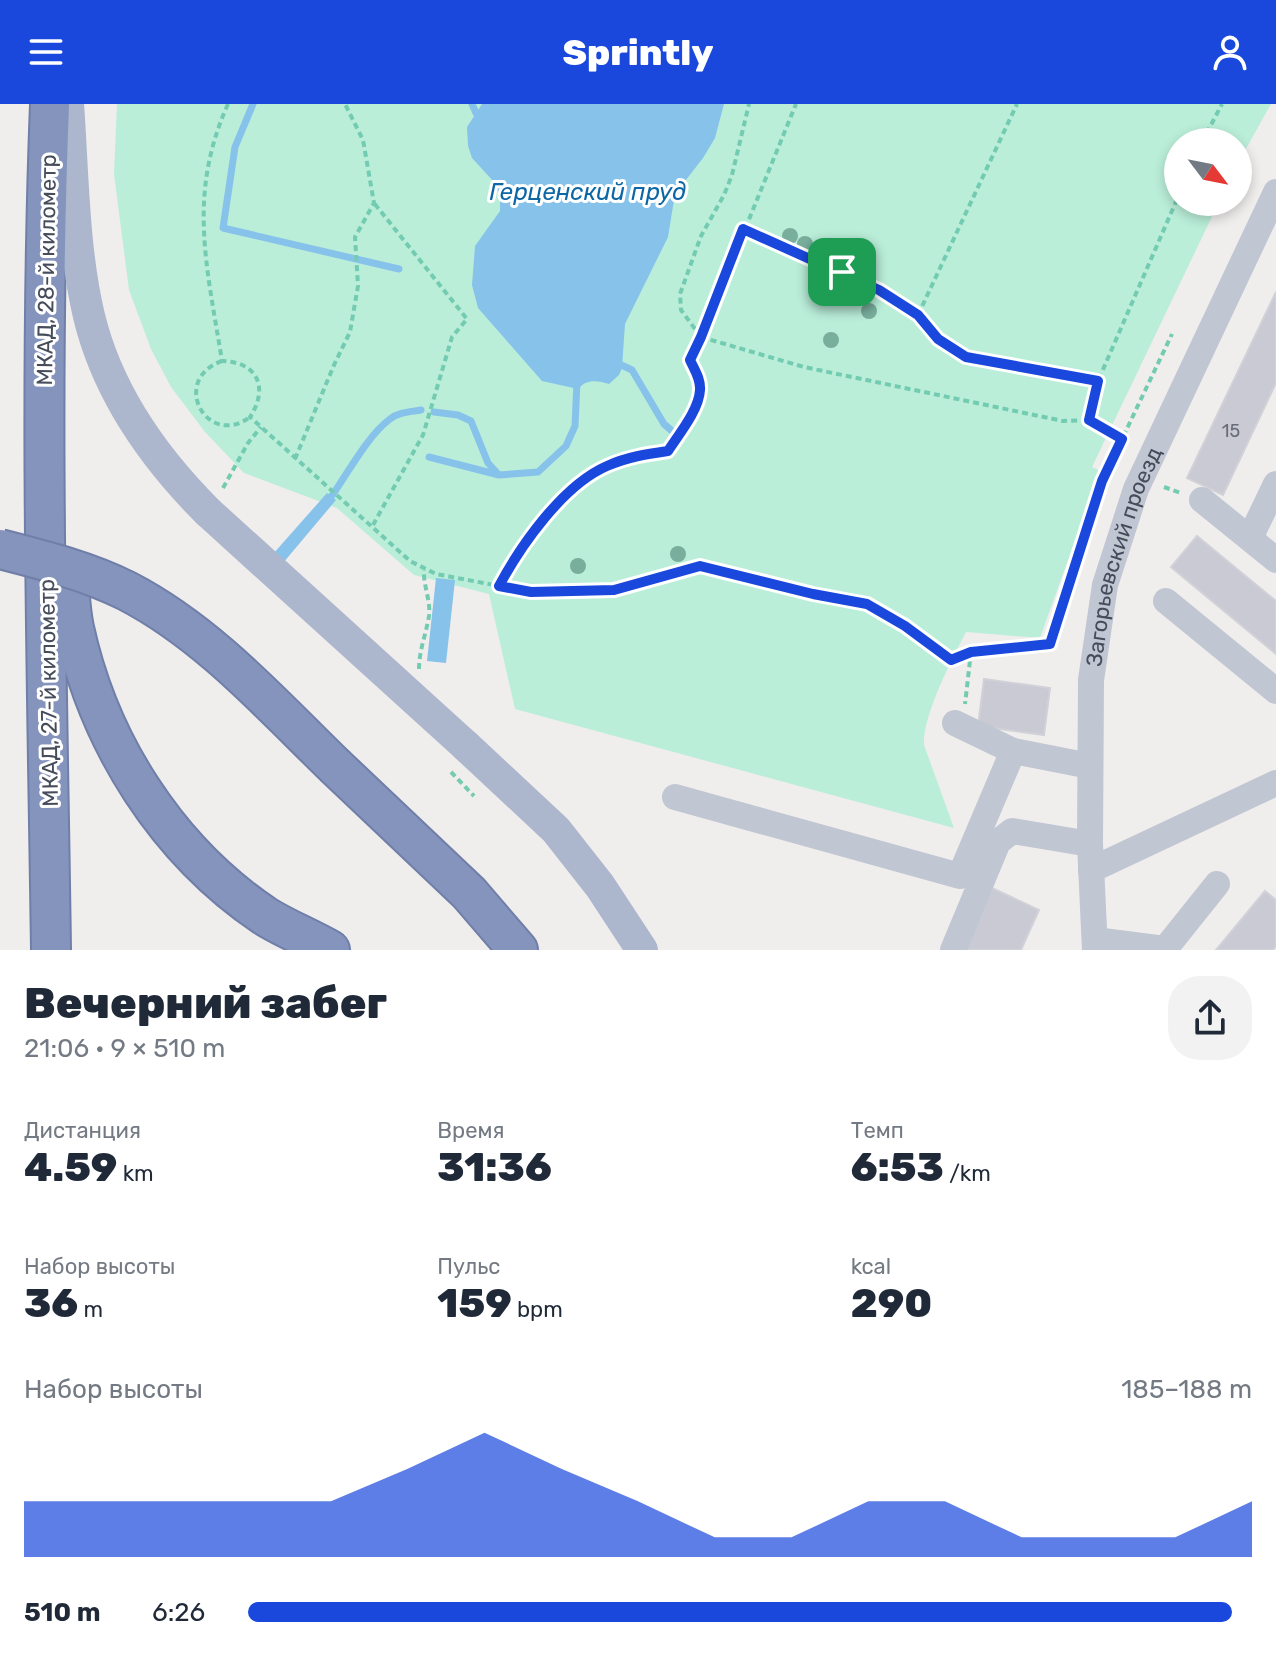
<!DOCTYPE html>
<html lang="ru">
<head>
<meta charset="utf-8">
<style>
  body { margin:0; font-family:Rubik,sans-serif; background:#f2f2f3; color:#1f2937; height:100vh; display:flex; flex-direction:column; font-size:30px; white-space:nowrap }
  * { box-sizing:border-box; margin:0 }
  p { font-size:26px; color:#747a83 }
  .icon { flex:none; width:44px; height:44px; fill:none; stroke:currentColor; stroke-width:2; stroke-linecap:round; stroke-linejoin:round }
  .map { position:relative; height:846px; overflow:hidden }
  .panel { display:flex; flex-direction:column; background:#fff; flex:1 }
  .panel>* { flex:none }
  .needle { width:52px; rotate:122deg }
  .controls { position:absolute; left:1164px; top:24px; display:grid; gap:16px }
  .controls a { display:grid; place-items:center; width:88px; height:88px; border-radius:50%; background:#fff; box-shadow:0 4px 12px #0003; font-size:40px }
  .pin { position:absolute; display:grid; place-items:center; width:68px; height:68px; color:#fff; margin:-34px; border-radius:16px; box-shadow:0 4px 12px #0006 }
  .round { display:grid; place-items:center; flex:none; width:84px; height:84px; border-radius:32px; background:#f2f2f3 }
  .head { display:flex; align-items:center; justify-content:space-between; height:136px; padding:0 24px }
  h1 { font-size:44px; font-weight:800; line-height:60px }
  .stats { display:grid; grid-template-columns:repeat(3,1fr); gap:12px; height:136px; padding:8px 24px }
  .stats div { display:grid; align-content:center }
  .stats b { font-size:40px; font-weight:800 }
  .stats small { font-size:22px; font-weight:400 }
  .stats p { font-size:22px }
  .chart { height:224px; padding:16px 24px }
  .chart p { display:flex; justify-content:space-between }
  .chart svg { width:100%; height:144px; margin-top:8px; fill:#1a48dc; opacity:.7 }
  ul { padding:0 24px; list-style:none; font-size:26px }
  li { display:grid; grid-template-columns:128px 96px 1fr; align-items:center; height:60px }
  li i { height:20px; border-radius:10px; background:#1a48dc }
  header { display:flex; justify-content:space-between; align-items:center; height:104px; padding:0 24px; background:#1a48dc; color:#fff; font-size:36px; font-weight:800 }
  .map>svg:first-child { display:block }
</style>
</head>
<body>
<header><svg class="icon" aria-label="menu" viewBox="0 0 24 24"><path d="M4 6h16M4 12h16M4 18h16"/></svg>Sprintly<svg class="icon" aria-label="person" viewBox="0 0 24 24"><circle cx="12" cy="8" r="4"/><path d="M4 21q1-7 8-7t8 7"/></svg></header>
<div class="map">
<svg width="1276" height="846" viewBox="0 0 1276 846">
  <rect width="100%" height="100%" fill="#f0eded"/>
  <path fill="#baeed9" d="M117,0h1154l-33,59v-21h-60v60h41l-127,265 8,4 -60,167 -74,-6c-14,27 -44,85 -42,113l30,83 -439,-119 -26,-115 -75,-19 -77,-67 -93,-35 -39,-41 -34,-45 -20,-38 -22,-59 -15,-116z"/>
  <g fill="#87c2eb">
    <path d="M482,0h242l-9,34 -12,20 -28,36 -7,43 -43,87 -3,44 -3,7 -10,9c-12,-4 -23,-5 -31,5l-36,-8 -64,-73 -6,-23 3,-39 25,-35v-15l-6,-14 -22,-24 -4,-12 -1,-19z"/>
    <polygon points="327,389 336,396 283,459 273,450"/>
    <polygon points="436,474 455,476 446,559 427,557"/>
  </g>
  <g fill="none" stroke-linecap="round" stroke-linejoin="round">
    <g stroke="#87c2eb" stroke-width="7">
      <polyline points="253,0 235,43 223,124 399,165"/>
      <polyline points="472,0 476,9"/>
      <polyline points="617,259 632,266 664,320 672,327"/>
      <polyline points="434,308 458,311 471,317 488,359 498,370"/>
      <polyline points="429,353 499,371 538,368 566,342 575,322 577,277"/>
      <path d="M331,393c17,-24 37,-62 59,-78 9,-7 20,-7 31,-9"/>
    </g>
  </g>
  <g fill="#c9cad3" stroke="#d1d1d8" stroke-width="2">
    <polygon points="1276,188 1276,279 1223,391 1187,374"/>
    <polygon points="1197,432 1276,497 1276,550 1171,463"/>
    <polygon points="984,575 1050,584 1044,631 978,622"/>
    <polygon points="992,784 1039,806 1021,846 964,846"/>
    <polygon points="1265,787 1276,796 1276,842 1273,846 1216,846"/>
  </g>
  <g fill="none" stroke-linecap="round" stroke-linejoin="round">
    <g stroke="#707fa8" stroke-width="42">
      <g id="highway">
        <path d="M50,0c-11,282 -3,564 1,846"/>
        <path d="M68,469c2,18 2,37 6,55 25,115 93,222 191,288 21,13 44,22 65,34"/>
        <polyline points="336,663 469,789 518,846"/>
      </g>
    </g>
    <g stroke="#73cbb1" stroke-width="4" stroke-dasharray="6 4" stroke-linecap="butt">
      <path d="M228,0c-41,91 -21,163 -6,257 36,1 47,27 28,56l160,144 26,13 95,18 83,-2 86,-24 113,28 54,10 38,22 46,34 20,-8 -6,52"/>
      <polyline points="1202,38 1222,0"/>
      <polyline points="743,125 879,186 918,211 938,235 966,253 1098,277"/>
      <polyline points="918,211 1017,0"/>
      <polyline points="701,233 804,263 1063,317 1089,316 1098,277 1178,93"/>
      <polyline points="701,233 681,206 680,190 701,132 724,91 732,71 749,0"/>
      <path d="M222,257c-53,19 -15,88 28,56"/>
      <polyline points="1089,316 1121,335"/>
      <polyline points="295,355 334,261 350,228 358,182 355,133 374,99 363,36 345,0"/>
      <polyline points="1164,383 1181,389"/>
      <polyline points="223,384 248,339 261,323"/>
      <polyline points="373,421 423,331 452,233 467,215 374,99"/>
      <path d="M499,482c23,-41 64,-101 108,-120 20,-9 39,-12 61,-15 22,-36 42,-48 22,-91l11,-23 95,-233"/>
      <polyline points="971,548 1050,540 1102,377 1172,230"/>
      <path d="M419,565c0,-18 7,-35 10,-53 2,-15 -6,-31 -5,-46"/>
      <polyline points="451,668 474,692"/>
    </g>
    <g stroke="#c0c6d2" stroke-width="26">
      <polyline points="1202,396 1276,456"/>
      <polyline points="1250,434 1276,380"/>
      <polyline points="1166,497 1276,587"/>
      <polyline points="955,619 1013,647 1090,662"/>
      <polyline points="675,693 960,772 1013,647"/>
      <polyline points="1091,766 1276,679"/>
      <polyline points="1095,836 1165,845 1217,780"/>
      <polyline points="953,846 998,738 1012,727 1090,740"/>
      <path id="s1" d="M1095,846l-5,-106 1,-164 14,-95 31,-96 140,-297"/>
    </g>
    <g stroke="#acb6cc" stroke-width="32">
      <path d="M68,0c5,69 5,145 21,212 18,75 65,142 119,196"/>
      <polyline points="466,642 556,726 600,782 642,846"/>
    </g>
    <use href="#highway" stroke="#8494bc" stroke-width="38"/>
    <g stroke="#707fa8" stroke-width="42" stroke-linecap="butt">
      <path id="highway-bridge" d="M0,445c43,11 87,22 127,42 81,42 144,113 209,176"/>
    </g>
    <polyline stroke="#acb6cc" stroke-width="32" points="208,408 466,642"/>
    <use href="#highway-bridge" stroke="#8494bc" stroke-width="38"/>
  </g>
  <g fill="#79ae9d">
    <circle cx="790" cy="132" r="8"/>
    <circle cx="805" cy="140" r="8"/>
    <circle cx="869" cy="207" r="8"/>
    <circle cx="831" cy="236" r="8"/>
    <circle cx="678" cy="450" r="8"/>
    <circle cx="578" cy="462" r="8"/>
  </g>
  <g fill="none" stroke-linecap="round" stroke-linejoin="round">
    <g stroke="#fff" stroke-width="16">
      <path id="route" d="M743,125l136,61 39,25 20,24 28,18 132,24 -9,39 33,19 -20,42 -52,163 -79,8 -20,8 -46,-34 -38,-22 -54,-10 -113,-28 -86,24 -83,2 -32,-6c22,-41 64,-101 108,-120 20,-9 40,-12 61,-15 11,-17 31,-41 32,-61 1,-11 -6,-21 -10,-30l11,-23z"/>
    </g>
    <use href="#route" stroke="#1a48dc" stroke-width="10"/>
  </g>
  <g text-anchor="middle" stroke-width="6" stroke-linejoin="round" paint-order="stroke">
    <g font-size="18" fill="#666c78">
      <text x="1231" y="333">15</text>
    </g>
    <g font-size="22" fill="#454c5a" stroke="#fff">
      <text transform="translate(46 166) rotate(-89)" y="8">МКАД, 28-й километр</text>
      <text dy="8" stroke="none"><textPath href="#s1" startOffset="398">Загорьевский проезд</textPath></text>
      <text transform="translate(48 589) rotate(-91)" y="8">МКАД, 27-й километр</text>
    </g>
    <g font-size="24" font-style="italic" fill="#0d67a5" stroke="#fff">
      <text x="588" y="96">Герценский пруд</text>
    </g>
  </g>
</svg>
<div class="controls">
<a><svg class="needle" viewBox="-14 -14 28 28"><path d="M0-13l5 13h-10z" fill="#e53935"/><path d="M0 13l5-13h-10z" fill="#747a83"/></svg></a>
</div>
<div class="pin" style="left:842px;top:168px;background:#1e9e55"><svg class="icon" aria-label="arrive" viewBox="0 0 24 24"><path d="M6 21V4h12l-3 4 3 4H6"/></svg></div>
</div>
<section class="panel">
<div class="head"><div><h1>Вечерний забег</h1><p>21:06 · 9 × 510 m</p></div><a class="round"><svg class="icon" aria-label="share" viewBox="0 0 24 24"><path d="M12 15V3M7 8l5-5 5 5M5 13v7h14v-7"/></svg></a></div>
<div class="stats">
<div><p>Дистанция</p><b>4.59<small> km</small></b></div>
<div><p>Время</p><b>31:36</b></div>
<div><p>Темп</p><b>6:53<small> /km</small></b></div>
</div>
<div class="stats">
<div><p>Набор высоты</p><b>36<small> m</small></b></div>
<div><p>Пульс</p><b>159<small> bpm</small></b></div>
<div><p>kcal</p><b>290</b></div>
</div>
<div class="chart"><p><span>Набор высоты</span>185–188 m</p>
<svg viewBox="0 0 160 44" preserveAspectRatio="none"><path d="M0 44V27L10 27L20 27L30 27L40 27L50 17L60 6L70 17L80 27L90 38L100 38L110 27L120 27L130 38L140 38L150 38L160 27V44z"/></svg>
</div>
<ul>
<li><b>510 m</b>6:26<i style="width:98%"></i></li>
</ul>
</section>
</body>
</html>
